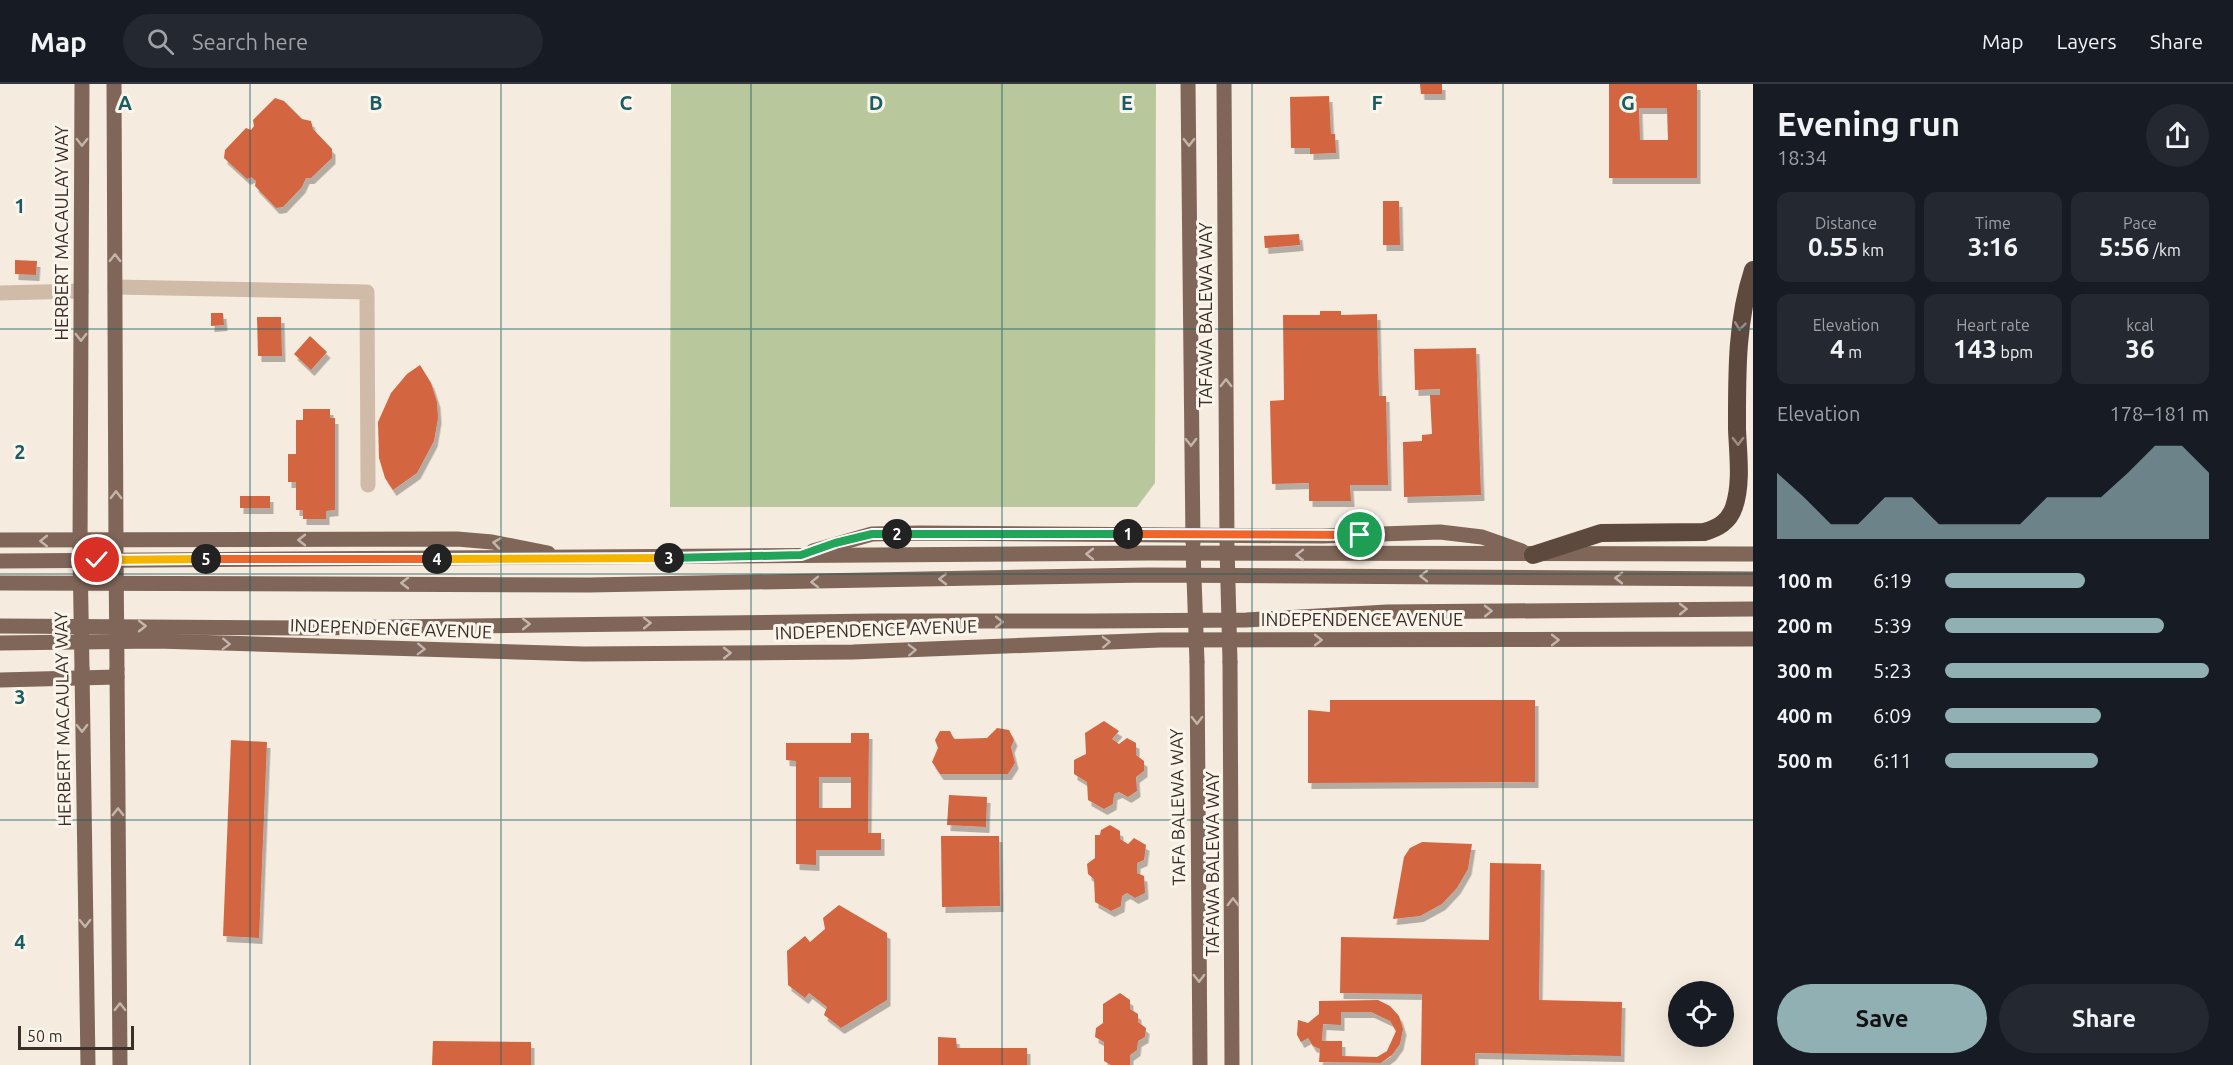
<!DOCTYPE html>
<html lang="en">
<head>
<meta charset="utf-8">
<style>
  body { margin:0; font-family:Ubuntu,sans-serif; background:#242831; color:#f1f3f6; height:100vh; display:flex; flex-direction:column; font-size:22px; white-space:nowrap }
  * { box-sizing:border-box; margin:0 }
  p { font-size:20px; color:#9ea1a6 }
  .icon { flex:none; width:33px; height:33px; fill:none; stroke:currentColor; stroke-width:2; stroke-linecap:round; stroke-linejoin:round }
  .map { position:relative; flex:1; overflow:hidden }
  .details { display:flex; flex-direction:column; background:#171b24; width:480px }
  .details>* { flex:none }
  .fabs { position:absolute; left:1668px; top:897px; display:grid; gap:12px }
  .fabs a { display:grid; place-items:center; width:66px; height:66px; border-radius:50%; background:#171b24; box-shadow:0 6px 24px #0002; font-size:30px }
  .scale { position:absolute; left:18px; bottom:15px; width:116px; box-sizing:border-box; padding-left:6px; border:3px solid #3c2f29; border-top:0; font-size:16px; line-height:21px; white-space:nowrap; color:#3c2f29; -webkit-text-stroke:4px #fcf5ec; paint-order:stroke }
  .pin { position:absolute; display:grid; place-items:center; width:51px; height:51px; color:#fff; margin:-26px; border:3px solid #fff; border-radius:50%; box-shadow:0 2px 6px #0007 }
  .km { position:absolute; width:30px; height:30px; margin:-15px; border-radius:50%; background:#222; color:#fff; font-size:16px; line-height:30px; text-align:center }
  .round { display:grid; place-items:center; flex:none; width:63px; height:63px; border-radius:32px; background:#242831 }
  .summary { display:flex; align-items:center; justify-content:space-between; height:102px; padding:0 24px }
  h1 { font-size:33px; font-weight:700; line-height:45px }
  .metrics { display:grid; grid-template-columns:repeat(3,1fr); gap:9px; height:102px; padding:6px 24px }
  .metrics div { display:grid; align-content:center; border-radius:12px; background:#242831; text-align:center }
  .metrics b { font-size:26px; font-weight:700 }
  .metrics small { font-size:16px; font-weight:400 }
  .metrics p { font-size:16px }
  .chart { height:168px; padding:12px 24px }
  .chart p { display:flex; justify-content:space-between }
  .chart svg { width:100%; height:108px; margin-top:6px; fill:#90b0b4; opacity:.7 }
  .primary-button { display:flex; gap:12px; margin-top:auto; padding:12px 24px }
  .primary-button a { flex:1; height:69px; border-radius:36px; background:#90b0b4; color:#111; font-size:24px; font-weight:700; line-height:69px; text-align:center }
  .primary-button a+a { background:#242831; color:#f1f3f6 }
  ul { padding:0 24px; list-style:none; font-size:20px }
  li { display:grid; grid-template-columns:96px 72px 1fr; align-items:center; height:45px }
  li i { height:15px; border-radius:8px; background:#90b0b4 }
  header { display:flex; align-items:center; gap:36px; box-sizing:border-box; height:84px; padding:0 30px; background:#171b24; border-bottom:2px solid #363941 }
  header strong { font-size:28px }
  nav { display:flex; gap:33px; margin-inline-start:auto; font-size:21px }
  .search { width:420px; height:54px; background:#242831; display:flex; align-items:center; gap:15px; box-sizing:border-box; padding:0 21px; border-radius:33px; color:#9ea1a6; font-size:22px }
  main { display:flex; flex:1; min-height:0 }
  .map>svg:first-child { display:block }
</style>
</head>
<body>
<header>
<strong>Map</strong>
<div class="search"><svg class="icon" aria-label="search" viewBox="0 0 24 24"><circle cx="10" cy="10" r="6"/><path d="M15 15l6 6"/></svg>Search here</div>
<nav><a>Map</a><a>Layers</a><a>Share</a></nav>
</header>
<main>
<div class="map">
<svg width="1753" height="981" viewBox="0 0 1753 981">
  <defs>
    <filter id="shadow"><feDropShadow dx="3.5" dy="6" stdDeviation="0" flood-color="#0004"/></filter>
  </defs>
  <rect width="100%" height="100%" fill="#f5ebde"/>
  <polygon fill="#b8c79c" points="671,0 1156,0 1155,399 1137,423 670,423"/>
  <g fill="#d3653f" fill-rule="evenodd" filter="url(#shadow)">
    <polygon points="1420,0 1442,0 1442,10 1421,10"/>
    <path d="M1609,0h88v94h-88zM1639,24h28l1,32h-28z"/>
    <polygon points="1329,12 1331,50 1335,50 1336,69 1310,70 1310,64 1291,64 1290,13"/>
    <polygon points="275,14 284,17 302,35 311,37 313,45 332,65 332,74 311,94 306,94 302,103 283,123 276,124 255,102 256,97 251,93 247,95 224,74 225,66 246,44 251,46 254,42 253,36"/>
    <polygon points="1383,117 1399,117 1400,161 1383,161"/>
    <polygon points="1299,150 1300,161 1265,164 1264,152"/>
    <polygon points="15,176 37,177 36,191 15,190"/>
    <polygon points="1320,227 1341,227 1341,231 1377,230 1379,312 1386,312 1388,401 1350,401 1351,417 1309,417 1309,399 1272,400 1270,317 1284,316 1283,231 1320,231"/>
    <polygon points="211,229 223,229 224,241 211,242"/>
    <polygon points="257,233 281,233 282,272 258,272"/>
    <polygon points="310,252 327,268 311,286 294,270"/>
    <polygon points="1476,264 1481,411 1404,413 1403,358 1422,357 1422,351 1432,350 1430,311 1440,311 1440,305 1415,306 1414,265"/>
    <polygon points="420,281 431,299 437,318 438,334 434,357 417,389 393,406 385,394 379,374 378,338 391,309 407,290"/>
    <polygon points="303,325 330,325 330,334 335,334 335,426 326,427 326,435 303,435 303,426 296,426 296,398 288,398 288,370 296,370 296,336 303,336"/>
    <rect x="240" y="412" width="30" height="12"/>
    <polygon points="1330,616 1535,616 1535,698 1308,699 1308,626 1330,628"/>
    <polygon points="1104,637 1119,647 1112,655 1119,660 1127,654 1136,659 1136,671 1144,677 1144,687 1136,693 1137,707 1128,713 1119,708 1114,710 1113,720 1104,725 1088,716 1087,698 1074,690 1074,676 1086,670 1085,649"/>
    <polygon points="997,644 1009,646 1014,656 1011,663 1015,679 1008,690 940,690 932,678 938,664 935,656 940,647 950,647 954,655 987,654"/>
    <path d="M851,649h18l-1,100h13v17h-65v15l-20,-1v-103l-10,-1v-17h65zM819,693h32v31h-32z"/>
    <polygon points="231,656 267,658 259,854 223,852"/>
    <polygon points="949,711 987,713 986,743 947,741"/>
    <polygon points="1110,741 1120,747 1120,755 1128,760 1134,754 1146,761 1144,776 1137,779 1137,789 1144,792 1145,809 1135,814 1127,809 1122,812 1121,822 1111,827 1095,818 1094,795 1088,790 1087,780 1095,774 1095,751 1100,751 1101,746"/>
    <polygon points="941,752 999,752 1000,822 942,823"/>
    <polygon points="1422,758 1472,760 1468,785 1457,804 1442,820 1420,832 1393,835 1404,773 1410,764"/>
    <polygon points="1490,779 1541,780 1539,916 1622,918 1621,972 1475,969 1475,981 1421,981 1422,910 1340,909 1341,853 1489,856"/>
    <polygon points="839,821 887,849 887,916 841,944 824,931 827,923 809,909 805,914 788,901 787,867 805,852 810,858 825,845 823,834"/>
    <polygon points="1120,909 1130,916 1130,925 1138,930 1138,938 1146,944 1145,953 1138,957 1137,966 1130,971 1130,981 1111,981 1104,977 1104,958 1095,953 1096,944 1103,939 1103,920"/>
    <path d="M1378,916l12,6 9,10 4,13 -3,15 -8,11 -11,8 -62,-1 1,-13 -7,-3 -5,-8 -7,4 -4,-7 1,-15 10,3 11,-9v-13zM1341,928h30l19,9 6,10 -9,20 -10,6 -35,-1v-15h-20l1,-17 18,1z"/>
    <polygon points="938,953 956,954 957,964 1027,964 1027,981 938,981"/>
    <polygon points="433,957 531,958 531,981 432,981"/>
  </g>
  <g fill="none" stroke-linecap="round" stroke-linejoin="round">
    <g stroke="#d0bba8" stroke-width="15">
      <polyline points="115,203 367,208 368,401"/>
      <polyline points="0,209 81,207"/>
    </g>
    <g stroke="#7f6659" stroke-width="15">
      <polyline points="114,0 116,467"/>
      <polyline points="1188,0 1193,459"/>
      <polyline points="1224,0 1227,459"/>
      <polyline points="0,456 457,455 492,458 548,469"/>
      <polyline points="80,465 82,0"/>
      <polyline points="813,467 872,450 919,449 1322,452 1440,448 1482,453 1522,467"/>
      <polyline points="0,477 1149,469 1753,470"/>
      <polyline points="0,499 589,501 1148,491 1753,495"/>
      <polyline points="0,542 311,544 878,537 1093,537 1246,536 1387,528 1753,525"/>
      <polyline points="0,559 157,557 584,570 853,568 1160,556 1753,555"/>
      <polyline points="1197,578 1200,981"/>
      <polyline points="1230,578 1232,981"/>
      <polyline points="82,585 88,981"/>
      <polyline points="117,585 120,981"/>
      <polyline points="0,596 117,593"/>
    </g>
    <path stroke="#5e493f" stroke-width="18" d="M1533,471l68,-22 103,-1c14,-4 25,-10 30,-25 8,-23 4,-53 3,-78 0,-54 -1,-107 16,-159"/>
    <g stroke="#7f6659" stroke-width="15">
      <polyline points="1227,462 1230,578"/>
      <polyline points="1193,465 1197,578"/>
      <polyline points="80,469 82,585"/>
      <polyline points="116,470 117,585"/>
    </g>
  </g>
  <defs><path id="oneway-chevron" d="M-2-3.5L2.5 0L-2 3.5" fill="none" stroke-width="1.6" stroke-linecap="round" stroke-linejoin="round" transform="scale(1.5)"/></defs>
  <g stroke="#c4b5aa">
    <use href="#oneway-chevron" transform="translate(82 58) rotate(90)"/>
    <use href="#oneway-chevron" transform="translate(1189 58) rotate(90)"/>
    <use href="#oneway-chevron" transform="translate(115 174) rotate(-90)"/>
    <use href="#oneway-chevron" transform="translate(81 253) rotate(90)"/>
    <use href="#oneway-chevron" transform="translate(1226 299) rotate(-90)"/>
    <use href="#oneway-chevron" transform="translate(1191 358) rotate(89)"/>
    <use href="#oneway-chevron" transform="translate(116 411) rotate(-90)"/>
    <use href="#oneway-chevron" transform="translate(302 456) rotate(180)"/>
    <use href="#oneway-chevron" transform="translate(44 457) rotate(-180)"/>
    <use href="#oneway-chevron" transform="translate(497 459) rotate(-171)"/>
    <use href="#oneway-chevron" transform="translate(1090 470) rotate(180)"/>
    <use href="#oneway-chevron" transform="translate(1300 471) rotate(180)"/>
    <use href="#oneway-chevron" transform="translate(1424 492) rotate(-180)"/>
    <use href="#oneway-chevron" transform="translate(1619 494) rotate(-180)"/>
    <use href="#oneway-chevron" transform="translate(943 495) rotate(179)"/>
    <use href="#oneway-chevron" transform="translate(815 498) rotate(179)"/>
    <use href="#oneway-chevron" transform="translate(405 499) rotate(-180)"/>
    <use href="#oneway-chevron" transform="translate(1683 525) rotate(-1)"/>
    <use href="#oneway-chevron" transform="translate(1488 527) rotate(-1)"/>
    <use href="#oneway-chevron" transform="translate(999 538)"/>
    <use href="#oneway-chevron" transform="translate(647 539) rotate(-1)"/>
    <use href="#oneway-chevron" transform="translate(526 540)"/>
    <use href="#oneway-chevron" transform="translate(142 542)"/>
    <use href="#oneway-chevron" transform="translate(1318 556)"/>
    <use href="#oneway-chevron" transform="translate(1555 556)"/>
    <use href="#oneway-chevron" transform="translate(1106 558) rotate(-2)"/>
    <use href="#oneway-chevron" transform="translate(226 560) rotate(2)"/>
    <use href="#oneway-chevron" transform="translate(421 565) rotate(2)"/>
    <use href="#oneway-chevron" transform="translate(912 566) rotate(-2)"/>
    <use href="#oneway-chevron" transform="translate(727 569) rotate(-1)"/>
    <use href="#oneway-chevron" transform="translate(1197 636) rotate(89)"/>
    <use href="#oneway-chevron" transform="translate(82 644) rotate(89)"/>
    <use href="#oneway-chevron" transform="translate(118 728) rotate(-90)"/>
    <use href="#oneway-chevron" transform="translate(1233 818) rotate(-90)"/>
    <use href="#oneway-chevron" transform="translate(85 839) rotate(89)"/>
    <use href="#oneway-chevron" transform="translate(1199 894) rotate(89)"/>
    <use href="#oneway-chevron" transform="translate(120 923) rotate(-90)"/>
  </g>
  <g stroke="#9d8e84">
    <use href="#oneway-chevron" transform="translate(1740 242) rotate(97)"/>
    <use href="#oneway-chevron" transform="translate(1738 357) rotate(89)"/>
  </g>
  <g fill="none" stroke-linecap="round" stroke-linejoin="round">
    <g stroke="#fff" stroke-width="12">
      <polyline id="split-1" points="1128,450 1360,451"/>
    </g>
    <g stroke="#fff" stroke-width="12">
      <polyline id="split-2" points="897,450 1128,450"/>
    </g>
    <g stroke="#fff" stroke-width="12">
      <polyline id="split-3" points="669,474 801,471 835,459 872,450 897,450"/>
    </g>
    <g stroke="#fff" stroke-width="12">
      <polyline id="split-4" points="437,475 669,474"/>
    </g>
    <g stroke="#fff" stroke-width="12">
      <polyline id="split-5" points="206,475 437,475"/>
    </g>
    <g stroke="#fff" stroke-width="12">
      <polyline id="split-6" points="97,476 206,475"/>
    </g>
    <use href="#split-1" stroke="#f0652b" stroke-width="8"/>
    <use href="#split-2" stroke="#22a559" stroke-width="8"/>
    <use href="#split-3" stroke="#22a559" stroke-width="8"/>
    <use href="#split-4" stroke="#f5b400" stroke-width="8"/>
    <use href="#split-5" stroke="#f0652b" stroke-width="8"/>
    <use href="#split-6" stroke="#f5b400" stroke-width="8"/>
  </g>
  <path fill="none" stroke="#195d63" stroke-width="1.5" stroke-opacity="0.55" d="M250,0v981M501,0v981M751,0v981M1002,0v981M1252,0v981M1503,0v981M0,245h1753M0,490h1753M0,736h1753"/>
  <g text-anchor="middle" stroke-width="6" stroke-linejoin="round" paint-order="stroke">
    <g font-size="18" fill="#3c2f29" stroke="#fcf5ec">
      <text transform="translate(62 149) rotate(-90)" y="6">HERBERT MACAULAY WAY</text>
      <text transform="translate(1206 231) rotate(-90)" y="6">TAFAWA BALEWA WAY</text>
      <text x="1362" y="542">INDEPENDENCE AVENUE</text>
      <text transform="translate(391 545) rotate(2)" y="6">INDEPENDENCE AVENUE</text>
      <text transform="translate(876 546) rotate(-2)" y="6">INDEPENDENCE AVENUE</text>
      <text transform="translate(63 635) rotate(-91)" y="6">HERBERT MACAULAY WAY</text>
      <text transform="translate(1178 723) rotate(-91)" y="6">TAFA BALEWA WAY</text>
      <text transform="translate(1213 780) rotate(-90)" y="6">TAFAWA BALEWA WAY</text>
    </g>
  </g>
  <g font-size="20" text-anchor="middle" font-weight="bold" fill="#195d63" stroke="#fcf5ec" stroke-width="6" stroke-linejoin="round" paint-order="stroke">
    <text x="125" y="26">A</text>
    <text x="376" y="26">B</text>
    <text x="626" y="26">C</text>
    <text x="876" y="26">D</text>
    <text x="1127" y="26">E</text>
    <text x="1377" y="26">F</text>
    <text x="1628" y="26">G</text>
    <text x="20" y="129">1</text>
    <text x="20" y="375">2</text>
    <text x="20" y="620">3</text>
    <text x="20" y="865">4</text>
  </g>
</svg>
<div class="fabs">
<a><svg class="icon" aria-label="locate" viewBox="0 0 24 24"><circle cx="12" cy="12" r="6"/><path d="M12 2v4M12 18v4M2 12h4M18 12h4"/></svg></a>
</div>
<div class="scale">50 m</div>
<div class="pin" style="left:1360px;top:451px;background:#1e9e55"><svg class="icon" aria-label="arrive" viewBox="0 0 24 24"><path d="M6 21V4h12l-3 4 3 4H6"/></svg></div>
<div class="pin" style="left:97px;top:476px;background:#d93025"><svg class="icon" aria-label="check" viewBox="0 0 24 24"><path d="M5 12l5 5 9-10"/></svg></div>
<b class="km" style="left:1128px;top:450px">1</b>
<b class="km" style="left:897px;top:450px">2</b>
<b class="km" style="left:669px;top:474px">3</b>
<b class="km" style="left:437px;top:475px">4</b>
<b class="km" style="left:206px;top:475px">5</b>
</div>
<section class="details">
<div class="summary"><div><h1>Evening run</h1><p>18:34</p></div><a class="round"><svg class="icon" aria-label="share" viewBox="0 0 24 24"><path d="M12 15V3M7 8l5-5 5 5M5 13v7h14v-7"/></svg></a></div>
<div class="metrics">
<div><p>Distance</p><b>0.55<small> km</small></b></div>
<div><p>Time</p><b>3:16</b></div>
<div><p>Pace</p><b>5:56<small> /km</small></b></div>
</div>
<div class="metrics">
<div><p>Elevation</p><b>4<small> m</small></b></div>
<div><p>Heart rate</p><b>143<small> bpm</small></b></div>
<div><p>kcal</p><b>36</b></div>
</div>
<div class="chart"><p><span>Elevation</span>178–181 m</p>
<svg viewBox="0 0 160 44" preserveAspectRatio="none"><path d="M0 44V17L10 27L20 38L30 38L40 27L50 27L60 38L70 38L80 38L90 38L100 27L110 27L120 27L130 17L140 6L150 6L160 17V44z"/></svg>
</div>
<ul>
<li><b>100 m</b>6:19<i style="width:53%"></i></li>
<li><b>200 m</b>5:39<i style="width:83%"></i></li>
<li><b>300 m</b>5:23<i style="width:100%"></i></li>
<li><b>400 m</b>6:09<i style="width:59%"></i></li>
<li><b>500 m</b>6:11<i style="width:58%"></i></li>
</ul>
<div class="primary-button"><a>Save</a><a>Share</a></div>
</section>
</main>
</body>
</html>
